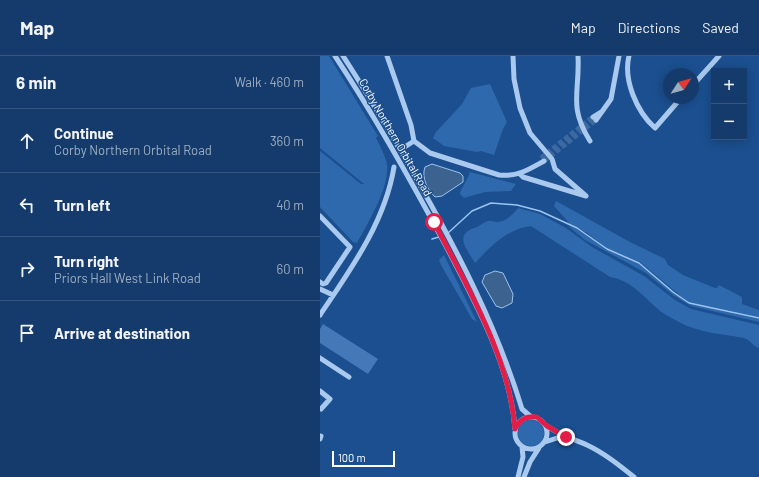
<!DOCTYPE html>
<html lang="en">
<head>
<meta charset="utf-8">
<style>
	:root { --surface:#143b6b; --page:#1d4271; --text:#f1f3f6; --muted:#9dadc1; --line:#33557e }
	body { margin:0; font-family:Barlow,sans-serif; background:var(--page); color:var(--text) }
	.controls { position:absolute; right:12px; top:12px; display:grid; overflow:hidden; border-radius:0px; box-shadow:0 2px 10px #0003 }
	.controls button { width:36px; height:36px; display:grid; place-items:center; padding:0; border:0; border-bottom:1px solid var(--line); background:var(--surface); color:var(--text); font:20px sans-serif }
	.compass { position:absolute; left:343px; top:12px; width:36px; height:36px; border-radius:50%; background:var(--surface); box-shadow:0 2px 10px #0003; rotate:54deg }
	.scale { position:absolute; left:12px; bottom:10px; width:63px; box-sizing:border-box; padding-left:4px; border:2px solid #fff; border-top:0; font-size:11px; line-height:14px; white-space:nowrap; color:#fff; -webkit-text-stroke:3px #1b4f8f; paint-order:stroke }
	.stop { position:absolute; width:12px; height:12px; margin:-9px; border:3px solid #e11d48; border-radius:50%; background:#fff }
	.stop.end { background:#e11d48; border-color:#fff; box-shadow:0 1px 4px #0008 }
	.list { margin:0; padding:0; list-style:none }
	h2 { display:flex; justify-content:space-between; align-items:center; height:52px; margin:0; padding:0 16px; font-size:17px }
	h2 small { font-size:13px; font-weight:400; color:var(--muted) }
	.list li { display:grid; grid-template-columns:26px 1fr auto; gap:12px; align-items:center; box-sizing:border-box; height:64px; padding:0 16px; border-top:1px solid var(--line) }
	.list b { display:block; font-size:15px; white-space:nowrap }
	.list p { margin:0; font-size:13px; white-space:nowrap; color:var(--muted) }
	.list em { font-size:13px; font-style:normal; color:var(--muted) }
	.icon { flex:none; width:22px; height:22px; fill:none; stroke:currentColor; stroke-width:2; stroke-linecap:round; stroke-linejoin:round }
	.map { position:relative; flex:none; width:439px; height:421px; overflow:hidden }
	header { display:flex; align-items:center; gap:24px; box-sizing:border-box; height:56px; padding:0 20px; background:var(--surface); border-bottom:1px solid var(--line) }
	header strong { font-size:19px }
	nav { display:flex; gap:22px; margin-inline-start:auto; font-size:14px }
	main { display:flex }
	aside { flex:1; background:var(--surface) }
	.map>svg:first-child { display:block }
	.green { fill:#2e69ad }
	.water { fill:#3c6290; stroke:#9cc4f0 }
	.lines { fill:none; stroke-linecap:round; stroke-linejoin:round }
	.stream { stroke:#9cc4f0; stroke-width:1.5 }
	.building { fill:#4478b7 }
	.minor-tunnel { stroke:#3d69a0; stroke-width:5; stroke-dasharray:5 2.5; stroke-linecap:butt }
	.minor { stroke:#a9c9ee; stroke-width:5 }
	.route { stroke:#e11d48; stroke-width:5 }
	.labels { text-anchor:middle; dominant-baseline:central; stroke-width:3; stroke-linejoin:round; paint-order:stroke }
	.street-label { font-size:11px; fill:#fff; stroke:#1b4f8f }
</style>
</head>
<body>
<header>
<strong>Map</strong>
<nav><a>Map</a><a>Directions</a><a>Saved</a></nav>
</header>
<main>
<aside>
<h2>6 min<small>Walk · 460 m</small></h2>
<ul class="list">
<li><svg class="icon" aria-label="ahead" viewBox="0 0 24 24"><path d="M12 20V5M6 11l6-6 6 6"/></svg><div><b>Continue</b><p>Corby Northern Orbital Road</p></div><em>360 m</em></li>
<li><svg class="icon" aria-label="left" viewBox="0 0 24 24"><path d="M17 20v-9H6M10 6l-5 5 5 5"/></svg><div><b>Turn left</b></div><em>40 m</em></li>
<li><svg class="icon" aria-label="right" viewBox="0 0 24 24"><path d="M7 20v-9h11M14 6l5 5-5 5"/></svg><div><b>Turn right</b><p>Priors Hall West Link Road</p></div><em>60 m</em></li>
<li><svg class="icon" aria-label="arrive" viewBox="0 0 24 24"><path d="M6 21V4h12l-3 4 3 4H6"/></svg><div><b>Arrive at destination</b></div></li>
</ul>
</aside>
<div class="map">
<svg width="439" height="421" viewBox="0 0 439 421">
	<rect width="100%" height="100%" fill="#1b4f8f"/>
	<path class="green" d="M0 0H9L58 80 56 82C60 90 65 99 67 108 70 131 48 167 37 187L33 186 0 151V95L36 124 41 128H44L0 92Z
		M170 28 187 66 183 73 174 99 161 95 157 96 124 90 113 82 116 76 142 48 151 32Z
		M150 116 196 128 191 135 165 136 144 142 140 138C140 133 148 124 150 116Z
		M236 145 310 186 345 203 348 209 363 219 395 232H397L399 229 422 241V248L439 254V262L387 252 369 247 320 206 287 193 267 177 250 168 234 150Z
		M198 152 220 158 246 172 272 191 324 220 355 244 371 253 439 269V292C432 290 431 284 424 282 402 278 379 277 359 266 353 263 346 259 340 255 325 242 311 224 290 221L211 170C187 173 171 190 155 207 146 192 133 178 157 171 161 169 164 166 168 165 172 164 174 166 178 166 187 165 193 158 198 152Z
		M248 170 257 173 288 194 316 205 369 248 439 263V266L371 250 353 239 326 217 265 184Z
		M124 199 157 266 152 263 121 209 119 204Z
		M198 377a13 13 0 1 1 26 0a13 13 0 1 1-26 0Z"/>
	<path class="water" d="M112 108 140 117 143 120V126L122 140 115 141C108 134 101 122 105 111Z
		M175 215 183 217 193 238 192 247 182 252 176 250 162 226 165 219Z"/>
	<g class="lines">
		<path class="stream" d="M128 177 152 155 171 147 197 149 220 155 257 172 287 193 319 207 353 236 369 247 439 262
			M112 183 119 181"/>
	</g>
	<path class="building" d="M3 268 58 303 48 318 0 287V273Z"/>
	<g class="lines">
		<path class="minor-tunnel" d="M221 102 273 61
			M224 105 276 64"/>
		<path class="minor" d="M15 0C56 62 92 126 127 192 156 248 190 308 195 373
			M23 0C49 40 73 81 96 122 138 196 177 271 202 353L210 360
			M67 0 91 69 94 85 110 97 179 119C197 121 208 114 224 105
			M193 0 194 23 200 52 210 77 232 103 235 113 266 140 203 121 200 118
			M258 0C260 37 248 50 270 85
			M309 0C303 24 317 56 335 72L361 42
			M373 29 399 0
			M273 61 281 56
			M276 64 291 43 299 0
			M80 94 94 85
			M0 160 30 191 6 227 3 228 0 226
			M0 233 13 239
			M0 259C31 213 65 166 74 111
			M0 302 29 321
			M0 335 10 343 1 353
			M195 377a16 16 0 1 1 32 0a16 16 0 1 1-32 0Z
			M227 370C240 379 253 383 267 389 284 397 299 409 314 421
			M0 383 1 380
			M225 386 237 382 245 381
			M198 421 203 401 202 391
			M204 421 210 406 219 392"/>
	</g>
	<g class="lines">
		<path class="route" d="M114 166C147 231 189 299 195 373 200 363 206 360 217 361L227 370 246 381"/>
	</g>
	<g class="labels">
		<g class="street-label">
			<text transform="translate(76 81) rotate(60)">Corby Northern Orbital Road</text>
		</g>
	</g>
</svg>
<div class="controls">
<button>+</button>
<button>−</button>
</div>
<svg class="compass" viewBox="-18 -18 36 36"><path d="M0-13l5 13h-10z" fill="#e53935"/><path d="M0 13l5-13h-10z" fill="#9dadc1"/></svg>
<div class="scale">100 m</div>
<div class="stop" style="left:114px;top:166px"></div>
<div class="stop end" style="left:246px;top:381px"></div>
</div>
</main>
</body>
</html>
